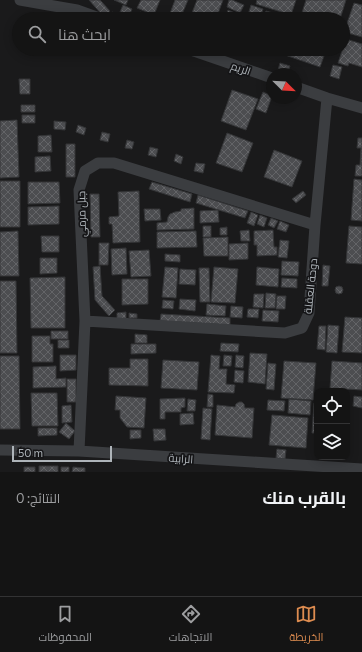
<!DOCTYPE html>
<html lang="ar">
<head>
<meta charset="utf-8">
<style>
	:root { --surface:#141414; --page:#212122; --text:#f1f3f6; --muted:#9d9ea0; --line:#333334; --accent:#dd8c50 }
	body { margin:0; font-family:Commissioner,Cairo,sans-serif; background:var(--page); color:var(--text); direction:rtl }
	.controls { position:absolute; right:12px; bottom:12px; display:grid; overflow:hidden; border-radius:8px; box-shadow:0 2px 10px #0003 }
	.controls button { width:36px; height:36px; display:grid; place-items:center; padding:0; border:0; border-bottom:1px solid var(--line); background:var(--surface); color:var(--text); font:20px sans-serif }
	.compass { position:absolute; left:266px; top:68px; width:36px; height:36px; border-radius:50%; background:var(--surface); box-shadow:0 2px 10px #0003; rotate:114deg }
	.scale { position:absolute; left:12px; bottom:10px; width:100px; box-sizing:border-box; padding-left:4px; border:2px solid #aeb4b9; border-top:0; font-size:11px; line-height:14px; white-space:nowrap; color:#aeb4b9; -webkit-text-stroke:3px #151517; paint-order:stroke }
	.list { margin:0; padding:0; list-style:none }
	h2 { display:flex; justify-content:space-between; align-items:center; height:52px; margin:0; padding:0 16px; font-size:17px }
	h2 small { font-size:13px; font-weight:400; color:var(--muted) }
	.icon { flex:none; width:22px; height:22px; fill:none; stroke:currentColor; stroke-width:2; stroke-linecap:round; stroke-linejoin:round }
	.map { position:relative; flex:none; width:362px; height:472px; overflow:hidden; direction:ltr }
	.search { position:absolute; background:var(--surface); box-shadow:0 2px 10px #0003; left:12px; right:12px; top:12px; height:44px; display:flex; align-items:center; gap:10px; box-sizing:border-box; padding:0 14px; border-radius:22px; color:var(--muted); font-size:15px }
	.sheet { height:124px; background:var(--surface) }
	nav { display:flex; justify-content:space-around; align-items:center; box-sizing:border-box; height:56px; border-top:1px solid var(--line); background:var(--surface); font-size:11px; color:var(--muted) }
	nav a { display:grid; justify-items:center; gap:2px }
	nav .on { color:var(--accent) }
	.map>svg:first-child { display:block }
	.building { fill:url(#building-cross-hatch); stroke:#343537 }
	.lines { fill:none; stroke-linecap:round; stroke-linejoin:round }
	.minor { stroke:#3b3d40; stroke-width:11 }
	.labels { text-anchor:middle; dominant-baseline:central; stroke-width:3.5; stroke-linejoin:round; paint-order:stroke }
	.street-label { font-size:11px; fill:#aeb4b9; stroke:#151517 }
</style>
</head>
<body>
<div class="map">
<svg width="362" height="472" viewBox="0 0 362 472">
	<defs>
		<pattern id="building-cross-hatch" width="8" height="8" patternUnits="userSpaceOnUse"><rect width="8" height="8" fill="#4c4d50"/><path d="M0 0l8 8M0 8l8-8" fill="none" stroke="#636467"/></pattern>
	</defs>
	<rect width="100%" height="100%" fill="#1a1a1b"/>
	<path class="building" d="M89 0H100L110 11 104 17Z
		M114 0H128L126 5Z
		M141 0H160L154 15 137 8Z
		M175 0H188L180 19H177L169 16Z
		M197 0H223L216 19H194L190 18Z
		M229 0H232L244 5 240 13 227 7Z
		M257 0H296L291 15 256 4Z
		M306 0H346L340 19H300Z
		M354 3 362 5V37L344 32Z
		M123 5 132 9 129 16 120 12Z
		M251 5 263 9 260 19 248 15Z
		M228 10 237 14 235 19H225Z
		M266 11 283 16 282 19H263Z
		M112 12 122 16 121 19 109 18Z
		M140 12 155 18 154 19H137Z
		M346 39 362 44V67L349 63 348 66 338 63Z
		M287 49H321L319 54 324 56 320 67 285 55Z
		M280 63 290 66 287 74 278 70Z
		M333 65 342 67 339 79 330 76Z
		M19 79H30V94H20Z
		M232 90 258 99 246 130 221 121Z
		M263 92 272 96 266 113 256 109Z
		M21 105H35V112H21Z
		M22 115H35V123H22Z
		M17 120 19 177 0 178V121Z
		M54 121 66 122 65 130 54 129Z
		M78 125 86 128 84 135 76 132Z
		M102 132 110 134 108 142 100 140Z
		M227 133 253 143 242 172 216 163Z
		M51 135 52 152H38V136Z
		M358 138H362V176H355L356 165H360L361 148H357Z
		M127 140 134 142 132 149 125 148Z
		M66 144H75V177H66Z
		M150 147 158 149 156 157 148 155Z
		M274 150 302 161 292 187 264 177Z
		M176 154 183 157 181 164 174 161Z
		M50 156 51 171 35 172V157Z
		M196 163 205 164 203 173 194 171Z
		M354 179 362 180V221L351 220Z
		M0 181H20V227H0Z
		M28 182H59L60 203 28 204Z
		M152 182 192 194 190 202 149 189Z
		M139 191 140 242 113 243 112 224H109V217L119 216 118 192Z
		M303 191 306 195 296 203 292 199Z
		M90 194H99L100 237H91Z
		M198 195 248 211 245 218 196 203Z
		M59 206V224L28 225V207Z
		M194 208V229L157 230V223L167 222 168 217 170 214 175 212 181 211V209Z
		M144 209H160L161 220 145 221Z
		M218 210 219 222 200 223V211Z
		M251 212 258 215 254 226 247 223Z
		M260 215 267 218 264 227 257 224Z
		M271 218 278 221 274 228 268 225Z
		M280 221 289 225 286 232 277 229Z
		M203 226H211V237H203Z
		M349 226 362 227V264L346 263Z
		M227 227V235H220V228Z
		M249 230 250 241H241L240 231Z
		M273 230 274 247H277V255L257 256V245H254V231Z
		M18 231 19 276H0V232Z
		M196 231 197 247 157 248V232Z
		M41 236H59V252H42Z
		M228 237V256H204L203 238Z
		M280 240 289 241 287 258 278 257Z
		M99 243H109L108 265H99Z
		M248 243V259L229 260V244Z
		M126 248 127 274 112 275 111 249Z
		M149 250 151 276 131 277 129 251Z
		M165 254 180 255V262L165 261Z
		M40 258H57V273L40 274Z
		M282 261 299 262 298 276 281 275Z
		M323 265 330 266 328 286H322Z
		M100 266 102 296 115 310 109 316 95 300 93 267Z
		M165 267 178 268 176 298 162 297Z
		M214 267 238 269 235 303 211 302Z
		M257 267 279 269 278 287 256 285Z
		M199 268H209L210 302H200Z
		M180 269 196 270 195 285 179 284Z
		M65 277V328H31L30 278Z
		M282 278 297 279V288L281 287Z
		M122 279H148V304L122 305Z
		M0 281H16L17 353H0Z
		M335 290a4 4 0 1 1 8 0a4 4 0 1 1-8 0Z
		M266 293 276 294 275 308H265Z
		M254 294H264L263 308 253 307Z
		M277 296H286L285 309H276Z
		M180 299 196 300 195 311 179 309Z
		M163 300 174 301 173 309 162 308Z
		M207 304 226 306 225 316 206 315Z
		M231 306 243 307 242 318 230 317Z
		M248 309H259L258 318 247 317Z
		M263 310 279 311 278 322 262 321Z
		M126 312V319H117V313Z
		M129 313 137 314V318H129Z
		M161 314 230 318V325L160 321Z
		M345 317 362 318V353L342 352Z
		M328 325 339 326 337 353 326 352Z
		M319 326H326L325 350 317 349Z
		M51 331H68V339H51Z
		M135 334 147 335V343H135Z
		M32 336H50V344H53V362H32Z
		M58 340H69V348H58Z
		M221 343 239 344 238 352 220 351Z
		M131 344H156V353L131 354Z
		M250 353 267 354 265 384 248 382Z
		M60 355H76V370L60 371Z
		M211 355 220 356 219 369H227L226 384 235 385 234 393 208 392Z
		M224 355 232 356 231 366H223Z
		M236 355 244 356 243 368 235 367Z
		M0 356H19L20 429H0Z
		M130 359H148V386L109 385V368H130Z
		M163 360 199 362 197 390 161 388Z
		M284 361 316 363 313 400 281 398Z
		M332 361 362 363V390L330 388Z
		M268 363 276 364 274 390 266 389Z
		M56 366V379L66 378V387L33 388V367Z
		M235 370 244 371 243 383 234 382Z
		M67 379H76V402H67Z
		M31 393H57L58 426H32Z
		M208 394 213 395V407H207Z
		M116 396 146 398 144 428 127 427 120 418V410H115Z
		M354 396 362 397V408L353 406Z
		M185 398V407L181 408V412H165V419H160V399Z
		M188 399 196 400 195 411H187Z
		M289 399 311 401 310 415 288 413Z
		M268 400 285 401 284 411 267 410Z
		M239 402H242L244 404 245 408H254L252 438 215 435 217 405 235 407 236 404Z
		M314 403H317V433H312Z
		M71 405 72 422 62 423V406Z
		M203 408 212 409 210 440 201 439Z
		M193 413 194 424 180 425V414Z
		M272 415 308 418 306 448 269 445Z
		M66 423 75 431 69 439 59 432Z
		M38 428H57V435L38 436Z
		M153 429H165L166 440 154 441Z
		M130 430H141V438L130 439Z
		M277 449 286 450 285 459 276 458Z
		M39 466H58V472H39Z
		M24 467H35V472H24Z
		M61 467H69V472H61Z
		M73 467 85 468V472H72Z"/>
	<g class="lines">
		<path class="minor" d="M20 0 77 10 102 19
			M188 49 272 78
			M296 87 327 98 362 108
			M85 321 285 333 302 328 309 313 315 225 327 98
			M0 450 79 451 362 469
			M79 451 85 321 79 190 85 171 98 163H114L315 225"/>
	</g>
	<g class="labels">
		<g class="street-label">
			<text transform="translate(241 68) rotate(19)">الريم</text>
			<text transform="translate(81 214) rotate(-91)">جبل مرمي</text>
			<text transform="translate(310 286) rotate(-84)">دوحة العقلة</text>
			<text transform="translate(181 458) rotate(4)">الرابية</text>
		</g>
	</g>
</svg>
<div class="controls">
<button><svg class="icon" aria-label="locate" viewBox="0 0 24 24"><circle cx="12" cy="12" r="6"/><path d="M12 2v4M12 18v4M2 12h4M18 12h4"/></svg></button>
<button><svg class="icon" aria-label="layers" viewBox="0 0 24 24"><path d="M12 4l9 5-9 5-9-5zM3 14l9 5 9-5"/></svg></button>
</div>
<svg class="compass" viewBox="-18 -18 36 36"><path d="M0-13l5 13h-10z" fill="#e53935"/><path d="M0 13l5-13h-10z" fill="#9d9ea0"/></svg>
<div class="scale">50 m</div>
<div class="search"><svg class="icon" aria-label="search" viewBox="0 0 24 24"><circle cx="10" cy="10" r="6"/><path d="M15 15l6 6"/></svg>ابحث هنا</div>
</div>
<section class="sheet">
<h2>بالقرب منك<small>النتائج: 0</small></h2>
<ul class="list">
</ul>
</section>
<nav>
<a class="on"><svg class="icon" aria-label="map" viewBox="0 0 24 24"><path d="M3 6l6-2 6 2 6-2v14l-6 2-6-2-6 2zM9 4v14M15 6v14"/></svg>الخريطة</a>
<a><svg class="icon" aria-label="directions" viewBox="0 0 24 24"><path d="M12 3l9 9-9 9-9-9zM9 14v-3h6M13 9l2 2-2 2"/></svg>الاتجاهات</a>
<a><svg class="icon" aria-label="saved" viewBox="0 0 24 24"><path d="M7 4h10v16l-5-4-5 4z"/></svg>المحفوظات</a>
</nav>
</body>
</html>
